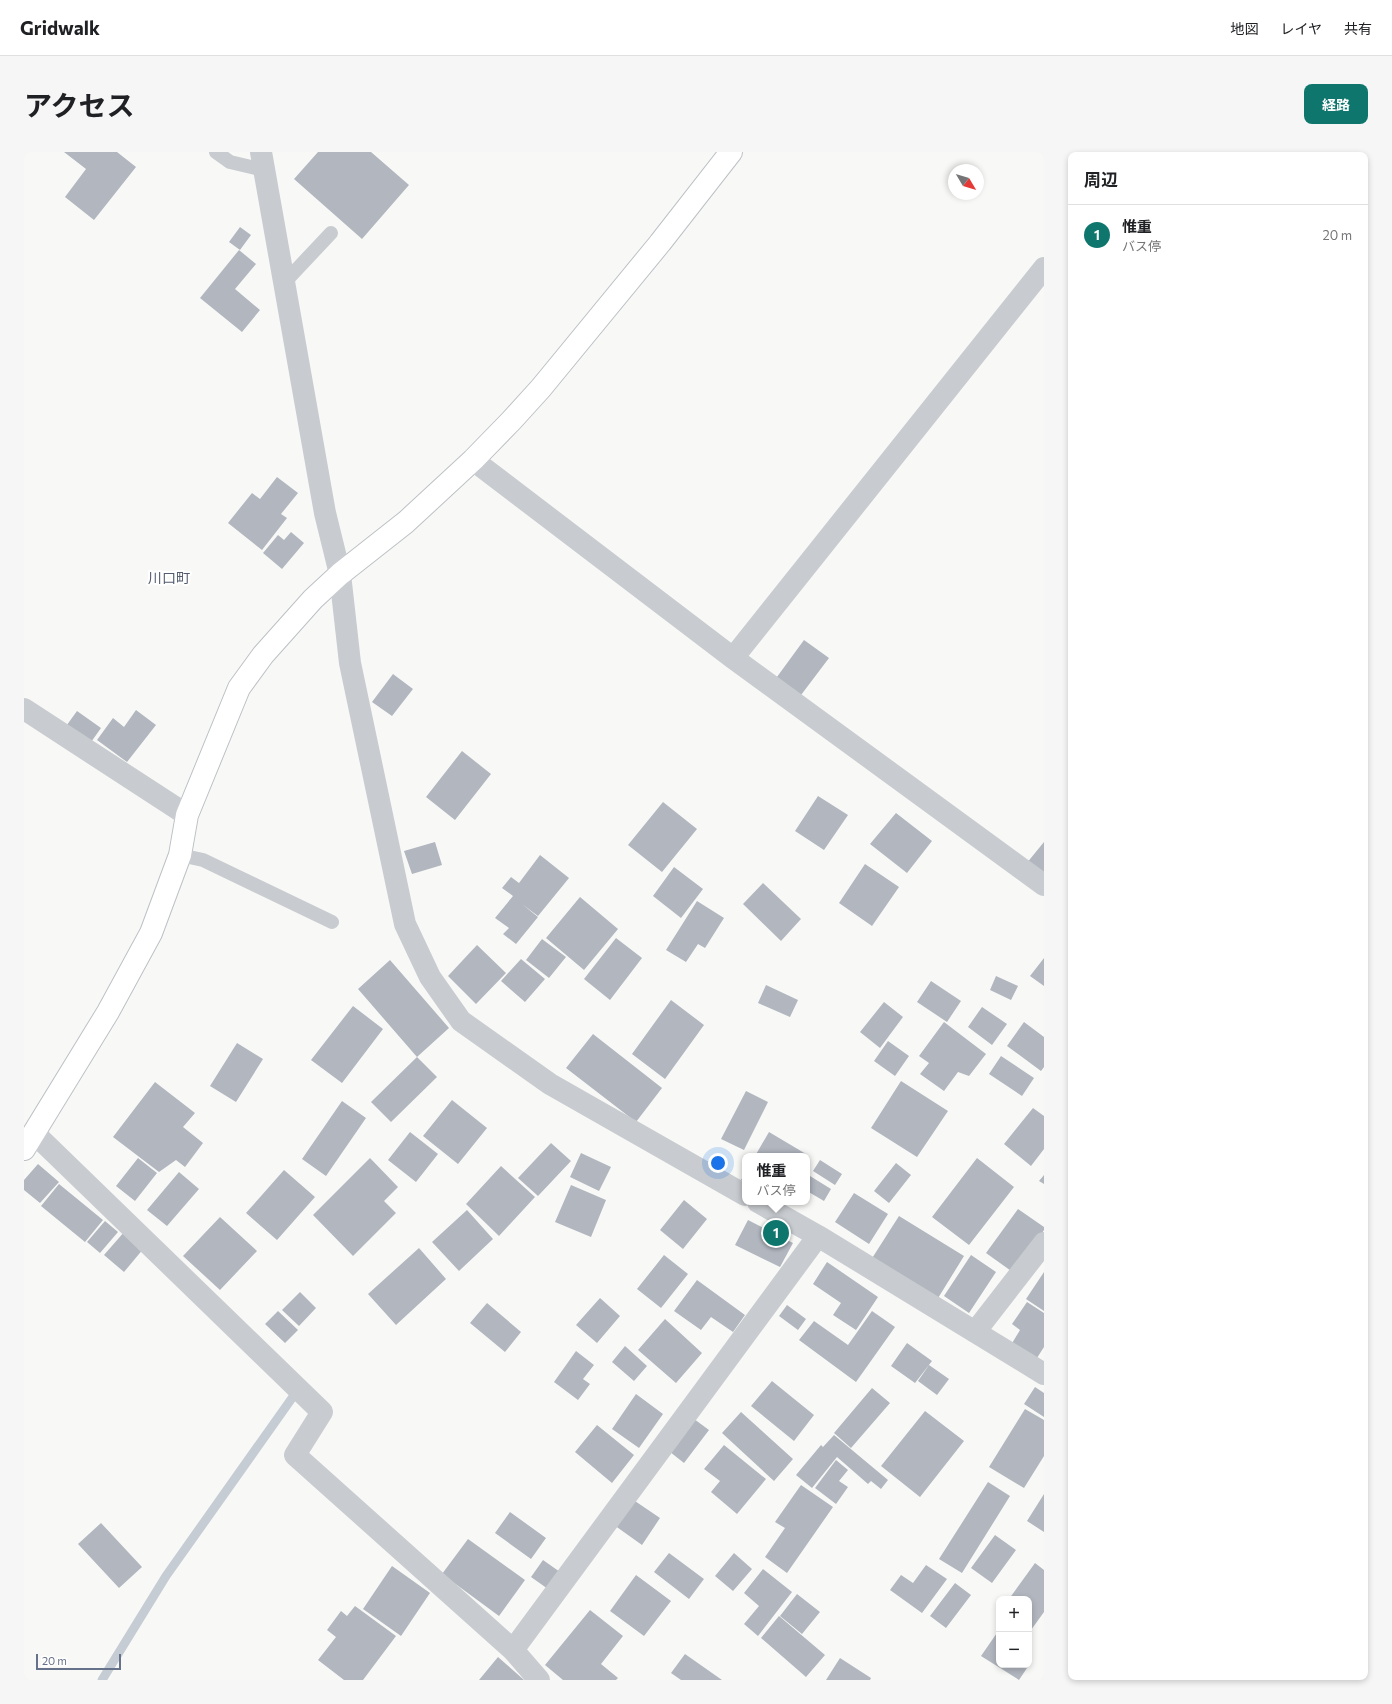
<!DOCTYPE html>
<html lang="ja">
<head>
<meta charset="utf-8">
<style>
	:root { --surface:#fff; --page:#f6f6f6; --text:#202124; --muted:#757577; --line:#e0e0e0; --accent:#0f766e }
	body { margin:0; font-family:Commissioner,"Noto Sans JP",sans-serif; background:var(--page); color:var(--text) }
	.controls { position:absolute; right:12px; bottom:12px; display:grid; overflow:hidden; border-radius:8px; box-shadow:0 2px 6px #0003 }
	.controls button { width:36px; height:36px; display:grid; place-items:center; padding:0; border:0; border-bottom:1px solid var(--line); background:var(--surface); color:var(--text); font:20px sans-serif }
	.compass { position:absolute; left:924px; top:12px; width:36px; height:36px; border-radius:50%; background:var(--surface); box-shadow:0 2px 6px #0003; rotate:128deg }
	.scale { position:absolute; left:12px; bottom:10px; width:85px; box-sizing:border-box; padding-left:4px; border:2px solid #667289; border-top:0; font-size:11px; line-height:14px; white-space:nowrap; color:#667289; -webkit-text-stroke:3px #fff; paint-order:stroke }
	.you { position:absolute; left:694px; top:1011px; width:14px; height:14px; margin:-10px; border:3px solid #fff; border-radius:50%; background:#1a73e8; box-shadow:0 0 0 6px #1a73e833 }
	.badge { display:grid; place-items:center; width:26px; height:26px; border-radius:50%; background:var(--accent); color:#fff; font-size:13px; font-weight:700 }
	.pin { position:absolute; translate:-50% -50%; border:2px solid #fff; box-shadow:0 1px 4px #0006 }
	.popup { position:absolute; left:718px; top:1001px; width:68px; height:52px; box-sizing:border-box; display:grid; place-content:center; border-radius:8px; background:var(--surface); filter:drop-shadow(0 1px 3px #0005); font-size:13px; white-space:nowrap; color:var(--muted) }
	.popup b { font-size:15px; color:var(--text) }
	.popup::after { content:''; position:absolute; left:50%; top:100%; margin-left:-8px; border:8px solid transparent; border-top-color:var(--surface) }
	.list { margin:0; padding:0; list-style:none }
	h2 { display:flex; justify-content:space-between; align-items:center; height:52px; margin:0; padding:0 16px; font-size:17px }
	h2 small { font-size:13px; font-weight:400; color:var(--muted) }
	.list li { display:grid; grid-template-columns:26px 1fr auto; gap:12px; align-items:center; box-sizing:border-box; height:60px; padding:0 16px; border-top:1px solid var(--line) }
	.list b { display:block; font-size:15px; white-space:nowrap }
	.list p { margin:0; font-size:13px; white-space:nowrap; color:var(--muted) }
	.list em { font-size:13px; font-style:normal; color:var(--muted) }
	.map { position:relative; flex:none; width:1020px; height:1528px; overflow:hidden; border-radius:8px }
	header { display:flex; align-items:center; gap:24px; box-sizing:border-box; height:56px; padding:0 20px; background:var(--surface); border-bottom:1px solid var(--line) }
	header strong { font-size:19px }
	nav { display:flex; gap:22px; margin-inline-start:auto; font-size:14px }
	.intro { display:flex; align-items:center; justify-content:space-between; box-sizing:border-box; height:96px; padding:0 24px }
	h1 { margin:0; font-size:28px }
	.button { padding:10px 18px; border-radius:8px; background:var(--accent); color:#fff; font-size:14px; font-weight:700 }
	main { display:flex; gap:24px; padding:0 24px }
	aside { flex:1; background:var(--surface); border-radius:8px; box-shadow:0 2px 6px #0003 }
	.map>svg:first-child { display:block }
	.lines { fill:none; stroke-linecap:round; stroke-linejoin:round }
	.stream { stroke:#c5ccd4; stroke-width:9 }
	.building { fill:#b1b6bf }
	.secondary-casing { stroke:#bdc0c6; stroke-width:24 }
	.lane { stroke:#c8cbcf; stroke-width:14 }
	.street { stroke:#c8cbcf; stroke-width:22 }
	.secondary { stroke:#fff; stroke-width:22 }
	.labels { text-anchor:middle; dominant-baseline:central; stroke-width:4; stroke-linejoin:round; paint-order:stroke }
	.quarter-label { font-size:14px; fill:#545d6e; stroke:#fff }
</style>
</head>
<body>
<header>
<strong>Gridwalk</strong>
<nav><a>地図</a><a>レイヤ</a><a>共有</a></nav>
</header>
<div class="intro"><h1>アクセス</h1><a class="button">経路</a></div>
<main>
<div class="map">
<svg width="1020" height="1528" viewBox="0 0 1020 1528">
	<rect width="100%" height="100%" fill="#f8f9f6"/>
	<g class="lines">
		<path class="stream" d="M78 1528 142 1424 273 1239"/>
	</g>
	<path class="building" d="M40 0H93L112 15 70 68 41 45 62 17Z
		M294 0H347L385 33 338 87 270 27Z
		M216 75 227 83 216 98 205 90Z
		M215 98 232 112 211 137 236 158 218 180 176 146Z
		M253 325 274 341 257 362 263 366 238 398 204 371 228 341 236 347Z
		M267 380 280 391 258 417 239 401 254 383 260 388Z
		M780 488 805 506 774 547 750 529Z
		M369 522 389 537 368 564 348 550Z
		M112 558 132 573 103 610 73 588 89 566 100 575Z
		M53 559 77 576 65 593 40 577Z
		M438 599 467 622 431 668 402 645Z
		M794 644 824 663 800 698 771 679Z
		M639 650 673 677 638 720 604 693Z
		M872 661 908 689 883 721 846 692Z
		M411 690 418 713 388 722 380 699Z
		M1020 690V724L1002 712Z
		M516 703 545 726 514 764 498 752 514 765 492 792 479 782 485 776 471 766 489 744 478 736 487 725 495 731Z
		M841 712 875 735 848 774 815 751Z
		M650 715 679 737 657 766 629 744Z
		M739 731 777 767 757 789 719 752Z
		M556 745 594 777 560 818 522 786Z
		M673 749 700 766 681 796 674 792 662 810 642 798Z
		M592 786 618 806 586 848 560 827Z
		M518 787 542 805 525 826 502 808Z
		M453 793 482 821 452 852 424 824Z
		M1020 806V834L1006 824Z
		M497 807 521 827 501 850 477 829Z
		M366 808 425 876 393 905 413 925 367 970 347 950 393 905 334 837Z
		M972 824 994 834 987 848 966 838Z
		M907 829 937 849 923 870 893 850Z
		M742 833 774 848 766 865 734 851Z
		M647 848 680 873 641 927 608 902Z
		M860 850 879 865 856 896 836 880Z
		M329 854 359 877 318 931 287 908Z
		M958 855 983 872 968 893 944 875Z
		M920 870 962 902 945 924 934 920 920 939 896 922 905 911 895 904Z
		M1000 870 1020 885V915L1017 919 983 894Z
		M569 882 638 936 612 970 542 916Z
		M864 889 885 904 871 924 850 909Z
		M213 891 239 907 212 950 186 934Z
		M977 904 1010 926 998 944 965 922Z
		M877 929 924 959 893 1005 847 976Z
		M131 930 171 961 159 975 179 991 161 1015 152 1008 135 1020 89 985Z
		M722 939 744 950 720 998 697 987Z
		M428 948 463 976 434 1012 399 984Z
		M318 949 342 966 302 1024 278 1007Z
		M1009 956 1020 964V997L1007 1014 980 992Z
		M386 980 414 1002 392 1030 364 1008Z
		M745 980 782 1002 781 1004H731Z
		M527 991 547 1009 514 1044 494 1026Z
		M557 1001 587 1015 575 1039 546 1025Z
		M114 1006 133 1021 111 1049 92 1034Z
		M346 1006 374 1035 360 1049 372 1061 329 1104 289 1063Z
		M953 1006 990 1035 945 1093 908 1065Z
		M796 1008 818 1022 811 1033 789 1019Z
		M872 1011 887 1023 865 1051 850 1039Z
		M14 1012 35 1030 16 1051 0 1038V1028Z
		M477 1014 511 1045 475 1084 442 1052Z
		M260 1018 291 1045 253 1088 222 1061Z
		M155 1020 175 1037 143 1074 123 1058Z
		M721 1021V1030L717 1028Z
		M1020 1023V1032L1015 1029Z
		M786 1024 807 1037 800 1049 783 1039V1029Z
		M35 1032 79 1068 61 1090 17 1054Z
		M547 1033 582 1048 567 1085 531 1070Z
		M830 1041 864 1062 845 1092 811 1070Z
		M660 1048 683 1067 659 1097 636 1078Z
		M994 1057 1020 1075V1078L990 1121 962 1101Z
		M443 1058 469 1087 435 1119 408 1090Z
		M875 1064 940 1104 911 1151 845 1111Z
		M196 1065 233 1099 196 1138 159 1104Z
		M724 1068 769 1091 756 1115 711 1093Z
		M81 1069 94 1080 76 1101 63 1090Z
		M101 1079 120 1096 100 1120 80 1103Z
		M395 1096 422 1127 372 1173 344 1142Z
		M640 1103 664 1122 637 1156 613 1137Z
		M947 1103 972 1120 945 1161 920 1144Z
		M803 1110 854 1145 832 1178 809 1163 817 1151 789 1132Z
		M1020 1120V1159L1002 1147Z
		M673 1128 721 1163 709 1180 687 1165 677 1178 650 1159Z
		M276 1140 292 1156 275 1174 258 1158Z
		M576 1146 596 1164 573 1191 552 1173Z
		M1003 1150 1020 1161V1195L1011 1209 987 1193 996 1178 988 1172Z
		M463 1151 497 1180 481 1200 446 1171Z
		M763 1153 782 1167 774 1178 755 1164Z
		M254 1159 274 1178 261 1191 241 1172Z
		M848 1159 871 1175 832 1230 775 1188 790 1169 824 1193Z
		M641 1167 678 1201 652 1231 614 1198Z
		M883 1191 908 1209 891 1231 867 1214Z
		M601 1194 623 1214 610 1229 588 1210Z
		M552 1199 570 1213 559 1227 566 1232 554 1248 530 1230Z
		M905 1213 925 1227 913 1243 894 1229Z
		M748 1229 790 1263 770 1289 727 1254Z
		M1011 1235 1020 1241V1265L1000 1252Z
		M848 1236 866 1251 827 1296 810 1281Z
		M612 1242 639 1262 615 1296 588 1277Z
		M1001 1257 1020 1268V1304L1000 1336 965 1315Z
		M901 1259 940 1289 896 1345 857 1314Z
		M717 1260 769 1307 750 1329 698 1281Z
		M666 1264 685 1278 660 1311 641 1296Z
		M573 1273 610 1303 588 1331 551 1300Z
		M810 1283 864 1328 857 1337 847 1329 844 1332 813 1305 788 1336 772 1323 797 1293 799 1295Z
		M700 1293 742 1327 713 1362 687 1340 696 1329 680 1317Z
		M812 1308 824 1318 815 1329 824 1335 812 1352 791 1336Z
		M964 1330 986 1344 938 1421 915 1407Z
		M777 1333 809 1355 763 1421 741 1405 761 1376 751 1370Z
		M1020 1342V1380L1003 1369Z
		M608 1347 636 1366 618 1393 590 1373Z
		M486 1360 522 1386 507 1407 471 1381Z
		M77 1371 118 1415 95 1436 54 1392Z
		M971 1383 992 1398 968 1431 947 1416Z
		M444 1387 501 1428 475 1464 418 1422Z
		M645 1401 680 1427 665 1447 630 1420Z
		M710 1401 728 1417 709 1439 691 1424Z
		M519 1408 536 1420 524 1437 507 1425Z
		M1011 1411 1020 1418V1460L1007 1478 1005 1477V1447H985Z
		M902 1413 923 1427 898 1461 866 1438 877 1423 889 1431Z
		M368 1414 406 1441 377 1484 339 1457Z
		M739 1417 768 1440 734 1484 720 1472 735 1454 720 1441Z
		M612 1423 647 1449 620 1484 586 1459Z
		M931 1431 947 1443 922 1476 906 1464Z
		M773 1442 796 1460 778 1482 756 1464Z
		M331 1454 372 1484 339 1528H320L294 1508 312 1485 303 1478 317 1459 323 1464Z
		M566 1458 599 1484 577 1512 594 1526 592 1528H539L521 1513Z
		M755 1464 801 1503 782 1525 737 1486Z
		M975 1478V1513H1005L995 1528 957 1504Z
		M661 1502 698 1528H657L647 1521Z
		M474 1505 500 1528H455Z
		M816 1506 847 1526 846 1528H802Z"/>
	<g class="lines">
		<defs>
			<path id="secondary" d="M0 997 84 860 127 781 156 703 163 663 215 536 239 503 289 447 316 422 382 370 449 308 487 269 517 236 636 91 707 0"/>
		</defs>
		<use href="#secondary" class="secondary-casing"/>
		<path class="lane" d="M192 0 206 10 240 18
			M260 131 307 81
			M156 703 179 708 308 770"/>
		<path class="street" d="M237 0 301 361 316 422 326 511 381 772 406 825 437 869 526 932 721 1043
			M449 308 709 506 1020 733
			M709 506 1020 116
			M0 557 163 663
			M10 981 298 1260 271 1303 489 1498 515 1528
			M734 1050 794 1084 1020 1222
			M951 1180 1020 1091
			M489 1498 794 1084"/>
		<use href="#secondary" class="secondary"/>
	</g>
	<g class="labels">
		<g class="quarter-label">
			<text x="145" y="425">川口町</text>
		</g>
	</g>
</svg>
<div class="controls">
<button>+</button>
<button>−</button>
</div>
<svg class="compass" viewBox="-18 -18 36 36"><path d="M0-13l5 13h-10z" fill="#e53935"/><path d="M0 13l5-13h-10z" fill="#757577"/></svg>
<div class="scale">20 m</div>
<div class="you"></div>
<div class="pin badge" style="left:752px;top:1081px">1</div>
<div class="popup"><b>惟重</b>バス停</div>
</div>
<aside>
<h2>周辺<small></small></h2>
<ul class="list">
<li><span class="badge">1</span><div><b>惟重</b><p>バス停</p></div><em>20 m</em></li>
</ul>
</aside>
</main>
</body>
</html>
